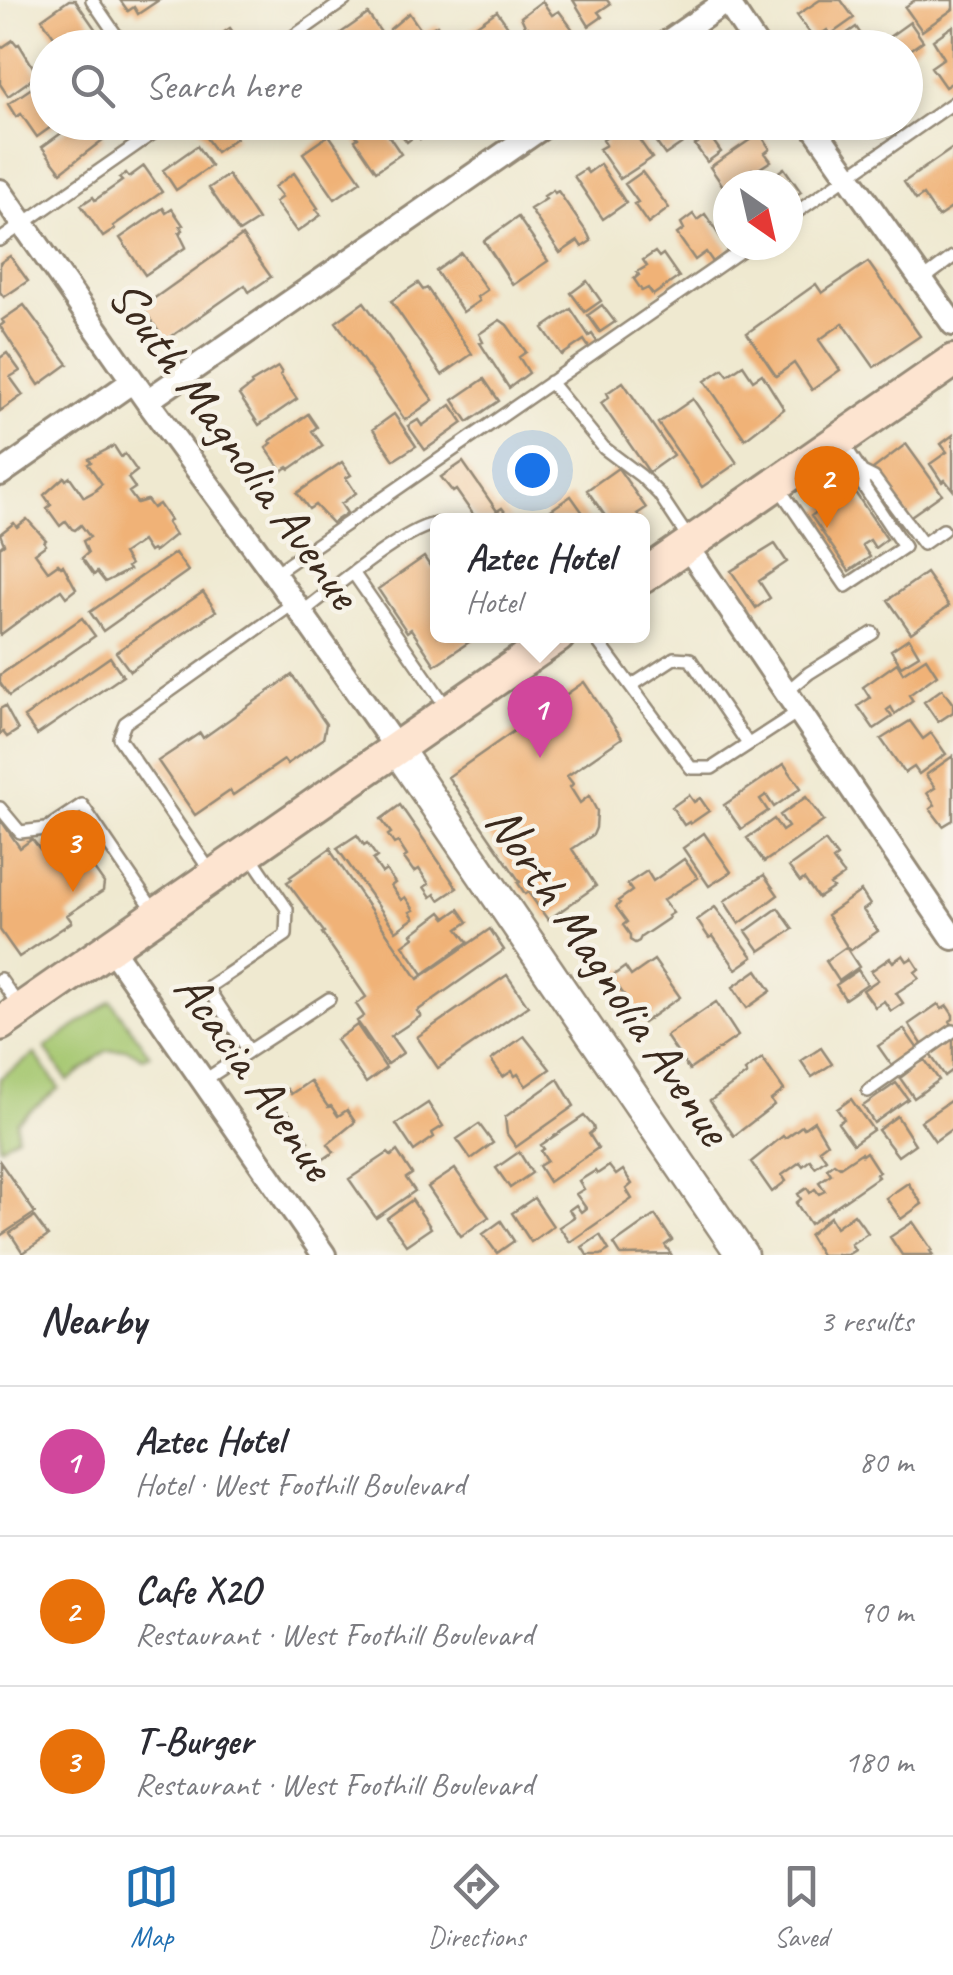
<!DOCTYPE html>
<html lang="en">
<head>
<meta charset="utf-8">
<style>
	:root { --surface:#fff; --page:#f2f2f3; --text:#2b2b33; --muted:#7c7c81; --line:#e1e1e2; --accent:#1f6fb2 }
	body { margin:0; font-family:Caveat,sans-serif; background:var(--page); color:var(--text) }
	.compass { position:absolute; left:713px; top:170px; width:90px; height:90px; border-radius:50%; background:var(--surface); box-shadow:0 5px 15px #0003; rotate:146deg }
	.you { position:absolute; left:532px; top:470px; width:35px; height:35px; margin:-25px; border:8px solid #fff; border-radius:50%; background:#1a73e8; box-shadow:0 0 0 15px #1a73e833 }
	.badge { display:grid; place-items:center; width:65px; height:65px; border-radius:50%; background:var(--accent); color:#fff; font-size:32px; font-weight:700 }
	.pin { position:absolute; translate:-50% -82px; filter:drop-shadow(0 2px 5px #0008) }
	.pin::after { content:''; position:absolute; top:52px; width:35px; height:30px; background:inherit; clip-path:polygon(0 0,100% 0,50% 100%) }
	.popup { position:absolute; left:430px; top:513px; width:220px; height:130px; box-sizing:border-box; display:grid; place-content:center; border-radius:15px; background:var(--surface); filter:drop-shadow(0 2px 8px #0005); font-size:32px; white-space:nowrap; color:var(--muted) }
	.popup b { font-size:38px; color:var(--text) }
	.popup::after { content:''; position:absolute; left:50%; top:100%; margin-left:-20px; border:20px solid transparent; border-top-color:var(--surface) }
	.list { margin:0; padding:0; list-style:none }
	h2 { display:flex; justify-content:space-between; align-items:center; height:130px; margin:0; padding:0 40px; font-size:42px }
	h2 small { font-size:32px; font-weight:400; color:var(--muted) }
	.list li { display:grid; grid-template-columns:65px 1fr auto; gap:30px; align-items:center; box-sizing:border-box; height:150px; padding:0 40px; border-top:2px solid var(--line) }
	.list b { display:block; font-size:38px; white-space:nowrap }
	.list p { margin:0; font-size:32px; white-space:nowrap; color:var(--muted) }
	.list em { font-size:32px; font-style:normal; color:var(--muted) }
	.icon { flex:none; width:55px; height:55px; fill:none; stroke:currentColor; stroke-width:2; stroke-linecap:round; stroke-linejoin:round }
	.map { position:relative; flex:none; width:953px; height:1255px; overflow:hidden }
	.search { position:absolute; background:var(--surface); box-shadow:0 5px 15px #0003; left:30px; right:30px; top:30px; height:110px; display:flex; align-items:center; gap:25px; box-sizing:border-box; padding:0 35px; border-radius:55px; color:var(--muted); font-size:38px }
	.sheet { height:580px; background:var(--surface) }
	nav { display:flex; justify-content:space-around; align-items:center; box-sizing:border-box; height:140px; border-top:2px solid var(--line); background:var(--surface); font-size:28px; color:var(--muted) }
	nav a { display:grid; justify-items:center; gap:5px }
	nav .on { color:var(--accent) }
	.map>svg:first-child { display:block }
	.green { fill:#a5c770; stroke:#707847; stroke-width:2.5 }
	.building { fill:#f0b277 }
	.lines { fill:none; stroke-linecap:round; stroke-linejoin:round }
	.service-casing { stroke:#958a77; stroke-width:16 }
	.minor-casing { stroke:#958a77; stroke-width:28 }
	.tertiary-casing { stroke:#958a77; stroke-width:35 }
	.secondary-casing { stroke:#958a77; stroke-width:38 }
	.service { stroke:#fff; stroke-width:11 }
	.minor { stroke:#fff; stroke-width:22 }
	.tertiary { stroke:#fff; stroke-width:30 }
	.secondary { stroke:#fde4d0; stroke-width:32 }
	.labels { text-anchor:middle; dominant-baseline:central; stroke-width:9; stroke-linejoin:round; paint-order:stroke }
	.street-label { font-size:50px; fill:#3b2a1e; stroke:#f7f3e8 }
</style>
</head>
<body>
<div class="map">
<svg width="953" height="1255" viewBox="0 0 953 1255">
	<rect width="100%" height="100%" fill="#f7f3e8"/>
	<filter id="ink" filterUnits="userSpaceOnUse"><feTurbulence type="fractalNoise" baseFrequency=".01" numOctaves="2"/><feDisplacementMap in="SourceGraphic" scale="20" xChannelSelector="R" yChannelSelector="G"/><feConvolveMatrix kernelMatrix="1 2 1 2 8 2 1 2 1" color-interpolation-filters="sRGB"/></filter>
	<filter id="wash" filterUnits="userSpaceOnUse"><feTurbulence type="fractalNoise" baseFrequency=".0048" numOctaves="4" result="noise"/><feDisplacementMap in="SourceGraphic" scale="40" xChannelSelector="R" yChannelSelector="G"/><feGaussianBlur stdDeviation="2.25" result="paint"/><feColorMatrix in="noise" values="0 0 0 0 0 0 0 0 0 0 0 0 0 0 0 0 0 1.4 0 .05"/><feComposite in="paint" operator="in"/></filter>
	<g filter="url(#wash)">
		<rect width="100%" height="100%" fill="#efe9d0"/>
		<path class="green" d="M111 1001 150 1055 143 1058 127 1049 106 1051 68 1081 45 1048Z
			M35 1054 59 1088 17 1121V1136L0 1147V1078Z"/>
		<g id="blocks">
			<path class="building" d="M69 0H75L98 33 77 48H62L42 19Z
				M120 0H159L138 14 134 7 128 11Z
				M573 0H607L610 4 598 12 602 17 589 26Z
				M820 0H841L854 18 830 35 827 30 814 39 797 15Z
				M915 0H953V9L922 31 905 7Z
				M542 1 552 15 559 11 579 38 565 48H548L535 30 532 32 528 27 526 28 521 17Z
				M497 11 523 48H464L458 38Z
				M409 13 423 33 437 25 453 48H403L390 33V29Z
				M368 14 392 48H342L335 37Z
				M910 22 923 41 906 53V48H896L889 37Z
				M953 26V82L945 87 931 67 944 58 933 40Z
				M856 27 862 36 864 35 870 48H826Z
				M230 28 244 48H208L206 45Z
				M13 40 17 45 19 44 38 75 8 96 0 84V49Z
				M42 81 48 86V122H58L37 137 21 114 16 117 8 104Z
				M77 122 79 125 93 122 104 139 61 172 42 147Z
				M201 122H224L236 138 216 152 197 125Z
				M362 122H374L376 126 380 123 401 154 376 171 355 140 358 138 352 130Z
				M392 122H428L433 129 420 139 417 134 407 142Z
				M642 122H685L694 135 665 155Z
				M621 127 625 133 631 128 652 158 620 179 599 149 606 145 603 140Z
				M760 133 770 149 765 153 771 161 754 172 752 169 725 189 710 167Z
				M329 135 361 181 335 199 303 153Z
				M709 135 721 152 707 162 695 145Z
				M197 146 211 166 176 190 163 170Z
				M953 148V207L938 217 923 195 916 200 904 182Z
				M600 164 626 203 603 219 574 176 585 169 588 173Z
				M144 166 162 192 113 226 115 229 103 237 81 205 93 197 95 200 122 181 119 178 126 173 129 177Z
				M784 168 801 192 788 201V185H761Z
				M642 172 669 208 648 224 634 204 638 202 625 184Z
				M294 173 318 208 316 209 321 215 297 232 275 202 282 197 274 187Z
				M228 175 258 220 239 232 209 188Z
				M553 190 555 193 558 191 588 234 591 241 582 247 578 241 560 253 530 209 546 199 544 196Z
				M163 208 166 213 172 209 183 225 180 226 183 230 179 233 186 247 145 275 120 238Z
				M693 214 697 220 705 214 729 250 713 262 706 252 695 260 677 234 684 229 681 223Z
				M518 217 548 261 513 285 484 241Z
				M242 236 271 277 249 292 245 285 165 341 142 307Z
				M655 252 659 257 663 254 679 277 653 295 648 288 642 291 634 279 639 275 637 272 647 266 643 260Z
				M461 253 487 290 477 297 479 301 463 312 436 271Z
				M10 256 28 281 4 297 0 292V263Z
				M868 262 920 336 874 367 843 323 819 340 840 370 812 390 794 363 776 376 747 333 816 284 822 293Z
				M587 281 601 301 585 312 571 293Z
				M418 283 423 290 427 288 472 354 442 375 391 301Z
				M364 302 433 400 405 420 336 322Z
				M24 305 68 364 39 385 0 326 4 323 2 320Z
				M602 305 615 322 600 332 588 315Z
				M571 309 589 336 592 334 598 343 590 349 584 340 562 355 543 328Z
				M500 320 507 325 526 352 519 357 529 373 509 388 480 343 483 342 479 334Z
				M7 353 20 371 10 377 23 395 0 411V358Z
				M743 365 753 380 762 374 784 409 745 439 705 381 723 369 728 375Z
				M278 367 282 373 280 375 297 399 259 425 239 395 252 385 251 383Z
				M484 379 499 401 468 422 453 400Z
				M623 382 673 455 649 472 601 403 609 397 607 393Z
				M693 399 737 463 702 487 658 423Z
				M451 405 463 423 425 450 408 426 418 420 422 426Z
				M308 414 317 427 312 431 323 446 290 469 288 467 282 471 266 448 272 443 270 441Z
				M394 414 416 446 394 460 373 429Z
				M953 435V490L945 480 942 482 930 464 947 452 941 444Z
				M906 444 942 494 908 518 873 469Z
				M114 446 121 457 125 454 137 471 128 478 135 488 129 492 137 503 147 500 153 508 159 504 170 520 167 523 175 535 154 552 152 550 149 552 142 541 123 554 130 565 127 567 129 570 105 582 97 572 94 575 82 558 88 553 83 541 90 537 81 525 75 530 72 529 66 521 60 526 47 508 51 505 44 495 64 477 66 480 70 477 84 497 97 490 96 489 102 484 88 464 91 462 89 459Z
				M342 462 351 475 346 478 356 493 341 504 347 513 332 523 315 505 309 509 297 493Z
				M463 462 497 511 502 508 511 520H477L456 490 453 492 441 477Z
				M618 468 646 508 637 514 642 520H608L587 490Z
				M852 488 887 539 875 548 870 540 862 545 870 557 849 571 811 516Z
				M571 496 588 520H549L545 514Z
				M27 519 46 540 44 542 46 545 35 553 48 571 58 564 61 567 63 565 76 589 66 597 61 590 0 635V547L4 544 0 534 14 523 17 527Z
				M775 544 787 562 759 581 770 598 756 608 731 571Z
				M175 553 188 571 103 631 90 612Z
				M424 557 432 569 435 566 438 569V636H478L435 665 411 629 407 632 378 589Z
				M926 573 949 606 911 633 888 600Z
				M203 592 216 611 130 671 116 652Z
				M82 618 95 636 9 696 0 683V675Z
				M909 638 919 655 901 666 891 650Z
				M110 657 123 676 37 735 24 717Z
				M926 658 937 675 909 695 913 701 895 714 891 707 887 710 892 717 874 729 858 706 870 698 863 687 897 663 903 673Z
				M292 675 326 724 323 739 287 764 284 760 233 795 230 791 195 815 158 761 200 733 203 738Z
				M584 682 622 738 567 776 573 784 570 787 580 803 589 796 597 811 596 828 593 835 572 849 596 886 548 920 528 892 525 894 518 883 520 882 448 777Z
				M942 689 953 704V712L938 722 924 702Z
				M5 706 18 730 7 737 3 732 0 734V709Z
				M910 721 923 739 931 733 946 754 919 774 914 767 905 773 881 739Z
				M953 756V820L943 826 930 809 935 805 927 793 935 788 926 775Z
				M784 764 801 788 774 807 766 795 760 799 768 811 741 829 724 805Z
				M689 795 694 802 700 798 709 811 690 824 689 822 684 825 672 807Z
				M806 797 824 821 764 862 747 838 774 819 782 831 788 827 780 815Z
				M400 805 457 888 439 900 435 894 431 897 424 887 429 884 419 869 414 872 404 858 407 856 398 842 394 844 388 835 391 833 381 819Z
				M0 819 20 848 32 839 40 849 67 831 76 832 79 836 77 845 104 883 103 891 67 915 72 922 19 957 0 930Z
				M704 833 731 872 709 886 683 848Z
				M357 835 364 845 367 843 377 857 373 860 382 873 386 870 395 883 391 886 401 900 405 897 414 910 410 912 414 918 396 931 337 848Z
				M825 841 837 857 833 860 844 875 830 885 833 888 818 898 804 879 800 882 789 867Z
				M331 848 332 853 418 979 490 929 504 950 417 1011 421 1016 391 1036 403 1053 387 1064 357 1021 364 1016 356 1004 366 997 322 933 324 932 287 882 292 879 290 877Z
				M684 859 698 878 663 900 673 913 668 916 669 918 641 937 639 941 635 943 630 940V935L623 925 627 922 616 907 620 903 618 901 632 891 627 884 647 871 653 881Z
				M764 875 778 895 739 924 724 901Z
				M861 891 870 905 863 910 878 931 851 950 848 948 827 915Z
				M715 907 753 957 736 969 713 936 709 938 697 920Z
				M778 908 793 929 760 951 746 931Z
				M459 909 468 922 458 929 468 942 423 974 403 945 414 937 412 934 441 912 446 918Z
				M846 947 859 967 839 981 826 961Z
				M903 955 907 961 912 958 919 969 915 972 919 978 896 993 903 1003 891 1011 884 1001 875 1007 863 990 878 980 871 971 890 958 893 962Z
				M654 960 680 997 643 1023 636 1014 632 1017 619 998 624 995 611 977 625 967 631 976Z
				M757 970 771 991 747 1008 733 987Z
				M858 970 867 984 845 999 836 985Z
				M507 975 528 1006 438 1068 417 1037Z
				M716 1002 738 1036 689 1070 666 1036Z
				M938 1004 942 1009 947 1006 953 1015V1019L950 1021 953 1026 924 1047 909 1024Z
				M357 1025 386 1068 366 1083 336 1040Z
				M904 1029 918 1049 908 1055 909 1057 892 1066 878 1046Z
				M524 1036 550 1069 526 1086 518 1074 515 1076 512 1071 503 1077 491 1060Z
				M953 1037V1070L945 1076 929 1053Z
				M821 1048 832 1064 812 1077 801 1061Z
				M762 1058 784 1090 771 1100 774 1105 734 1136 710 1101 747 1074 745 1071Z
				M925 1060 939 1080 914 1098 900 1078 912 1069 910 1068Z
				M558 1079 574 1106 516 1147 507 1134 505 1117Z
				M310 1081 328 1107 331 1106 338 1116 347 1110 355 1122 328 1144 334 1152 318 1163 305 1144 308 1141 288 1112 285 1115 273 1099 287 1089 291 1094Z
				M896 1083 908 1099 874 1123 863 1106Z
				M851 1099 873 1130 853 1144 838 1123 844 1119 837 1109Z
				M953 1099V1128L935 1141 921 1121Z
				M428 1103 443 1126 432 1133 434 1137 414 1151 396 1124Z
				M584 1116 593 1126 594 1130 589 1134 598 1148 549 1182 539 1166 547 1161 541 1151 544 1149 541 1145Z
				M897 1116 915 1144 898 1156 878 1130Z
				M814 1121 827 1143 819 1149 826 1159 815 1167 810 1160 803 1166 800 1162 782 1175 786 1181 772 1192 751 1162 783 1136 785 1138 802 1126 804 1128Z
				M479 1124 493 1143 471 1159 457 1139Z
				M397 1151 412 1174 406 1178 415 1191 376 1218 349 1179 388 1153 391 1156Z
				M519 1152 532 1173 510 1188 496 1168Z
				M866 1152 879 1172 876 1174 878 1177 810 1224 796 1203 801 1199 798 1194 807 1188 810 1193 815 1189 819 1194 825 1191 819 1182 831 1174 827 1168 834 1163 840 1167 861 1153 862 1155Z
				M0 1162 35 1213 0 1236Z
				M609 1166 616 1175 623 1170 632 1184 626 1189 632 1199 570 1242 559 1227 574 1217 569 1210 576 1205 581 1212 586 1208 576 1194 584 1189 579 1181 595 1171 597 1174Z
				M455 1169 489 1217 461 1236 428 1187Z
				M908 1183 922 1204 901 1219 886 1198Z
				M534 1198 553 1226 531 1242 512 1213Z
				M412 1200 431 1228 406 1245 387 1218Z
				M854 1214 868 1233 851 1244 855 1250 847 1255H821L809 1235 830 1217 836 1227Z
				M655 1215 672 1240 665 1245 671 1254 621 1255 614 1244Z
				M34 1217 48 1236 23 1253 10 1233Z
				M501 1221 514 1241 497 1253 483 1234Z
				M913 1222 932 1250 930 1251 933 1255H902L890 1237Z
				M600 1235 609 1250 601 1255H587L582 1247Z"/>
		</g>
	</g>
	<g filter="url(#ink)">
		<use href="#blocks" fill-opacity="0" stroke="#958a77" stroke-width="2.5"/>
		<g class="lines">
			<defs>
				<path id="service" d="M92 0 125 48
					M277 48 345 0
					M788 218 953 103
					M0 240 169 122
					M921 281 953 257
					M550 382 604 448 641 476 659 494 689 539
					M842 442 862 472 874 478 923 544 943 530
					M779 488 846 586 904 547 864 487 862 472
					M274 574 749 245
					M354 574 447 708
					M301 613C327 594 410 523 438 524
					M594 636 691 768H712L798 712
					M631 686 674 658 690 659 748 744
					M785 693 809 673 873 633
					M0 808 20 832 46 829 82 805 155 912
					M211 872 119 738 125 723 294 603
					M0 979 19 1006
					M249 1051 208 989 210 986 286 935 287 909 250 855
					M203 1081 329 999
					M868 1091 953 1031"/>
				<path id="minor" d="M726 0 758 48
					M659 48 728 0
					M810 122 953 324
					M0 191 147 401 274 574 397 749
					M147 401 550 122
					M0 474 133 381
					M687 546 953 938
					M111 948 324 1255"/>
				<path id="tertiary" d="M397 749 742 1255"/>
				<path id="secondary" d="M642 577 953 361
					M0 1024 558 636"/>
			</defs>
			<use href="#service" class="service-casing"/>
			<use href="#minor" class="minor-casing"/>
			<use href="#tertiary" class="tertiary-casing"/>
			<use href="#secondary" class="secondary-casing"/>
			<use href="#service" class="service"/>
			<use href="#minor" class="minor"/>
			<use href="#tertiary" class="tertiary"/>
			<use href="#secondary" class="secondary"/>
		</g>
	</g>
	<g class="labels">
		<g class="street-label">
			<text transform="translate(235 444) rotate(54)">South Magnolia Avenue</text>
			<text transform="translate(609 975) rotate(56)">North Magnolia Avenue</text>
			<text transform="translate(255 1076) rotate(55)">Acacia Avenue</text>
		</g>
	</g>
</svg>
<svg class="compass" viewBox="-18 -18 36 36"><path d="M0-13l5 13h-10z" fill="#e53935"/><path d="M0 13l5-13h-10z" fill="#7c7c81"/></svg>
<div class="you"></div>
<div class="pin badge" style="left:540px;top:758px;background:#d1479c">1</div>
<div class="popup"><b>Aztec Hotel</b>Hotel</div>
<div class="pin badge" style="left:827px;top:528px;background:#e8710a">2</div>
<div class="pin badge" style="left:73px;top:892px;background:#e8710a">3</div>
<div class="search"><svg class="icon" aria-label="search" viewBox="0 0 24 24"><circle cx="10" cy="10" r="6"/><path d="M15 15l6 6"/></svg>Search here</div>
</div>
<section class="sheet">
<h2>Nearby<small>3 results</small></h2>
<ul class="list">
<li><span class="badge" style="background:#d1479c">1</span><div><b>Aztec Hotel</b><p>Hotel · West Foothill Boulevard</p></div><em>80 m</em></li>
<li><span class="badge" style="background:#e8710a">2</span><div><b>Cafe X2O</b><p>Restaurant · West Foothill Boulevard</p></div><em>90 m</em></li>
<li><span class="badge" style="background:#e8710a">3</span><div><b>T-Burger</b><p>Restaurant · West Foothill Boulevard</p></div><em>180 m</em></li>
</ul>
</section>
<nav>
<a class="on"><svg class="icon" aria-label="map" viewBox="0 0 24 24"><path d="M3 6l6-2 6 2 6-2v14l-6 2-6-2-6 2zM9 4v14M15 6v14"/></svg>Map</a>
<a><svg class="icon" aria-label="directions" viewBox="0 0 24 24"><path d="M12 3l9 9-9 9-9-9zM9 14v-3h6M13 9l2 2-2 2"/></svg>Directions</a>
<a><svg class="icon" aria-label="saved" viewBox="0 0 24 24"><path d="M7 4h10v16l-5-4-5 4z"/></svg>Saved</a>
</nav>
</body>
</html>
